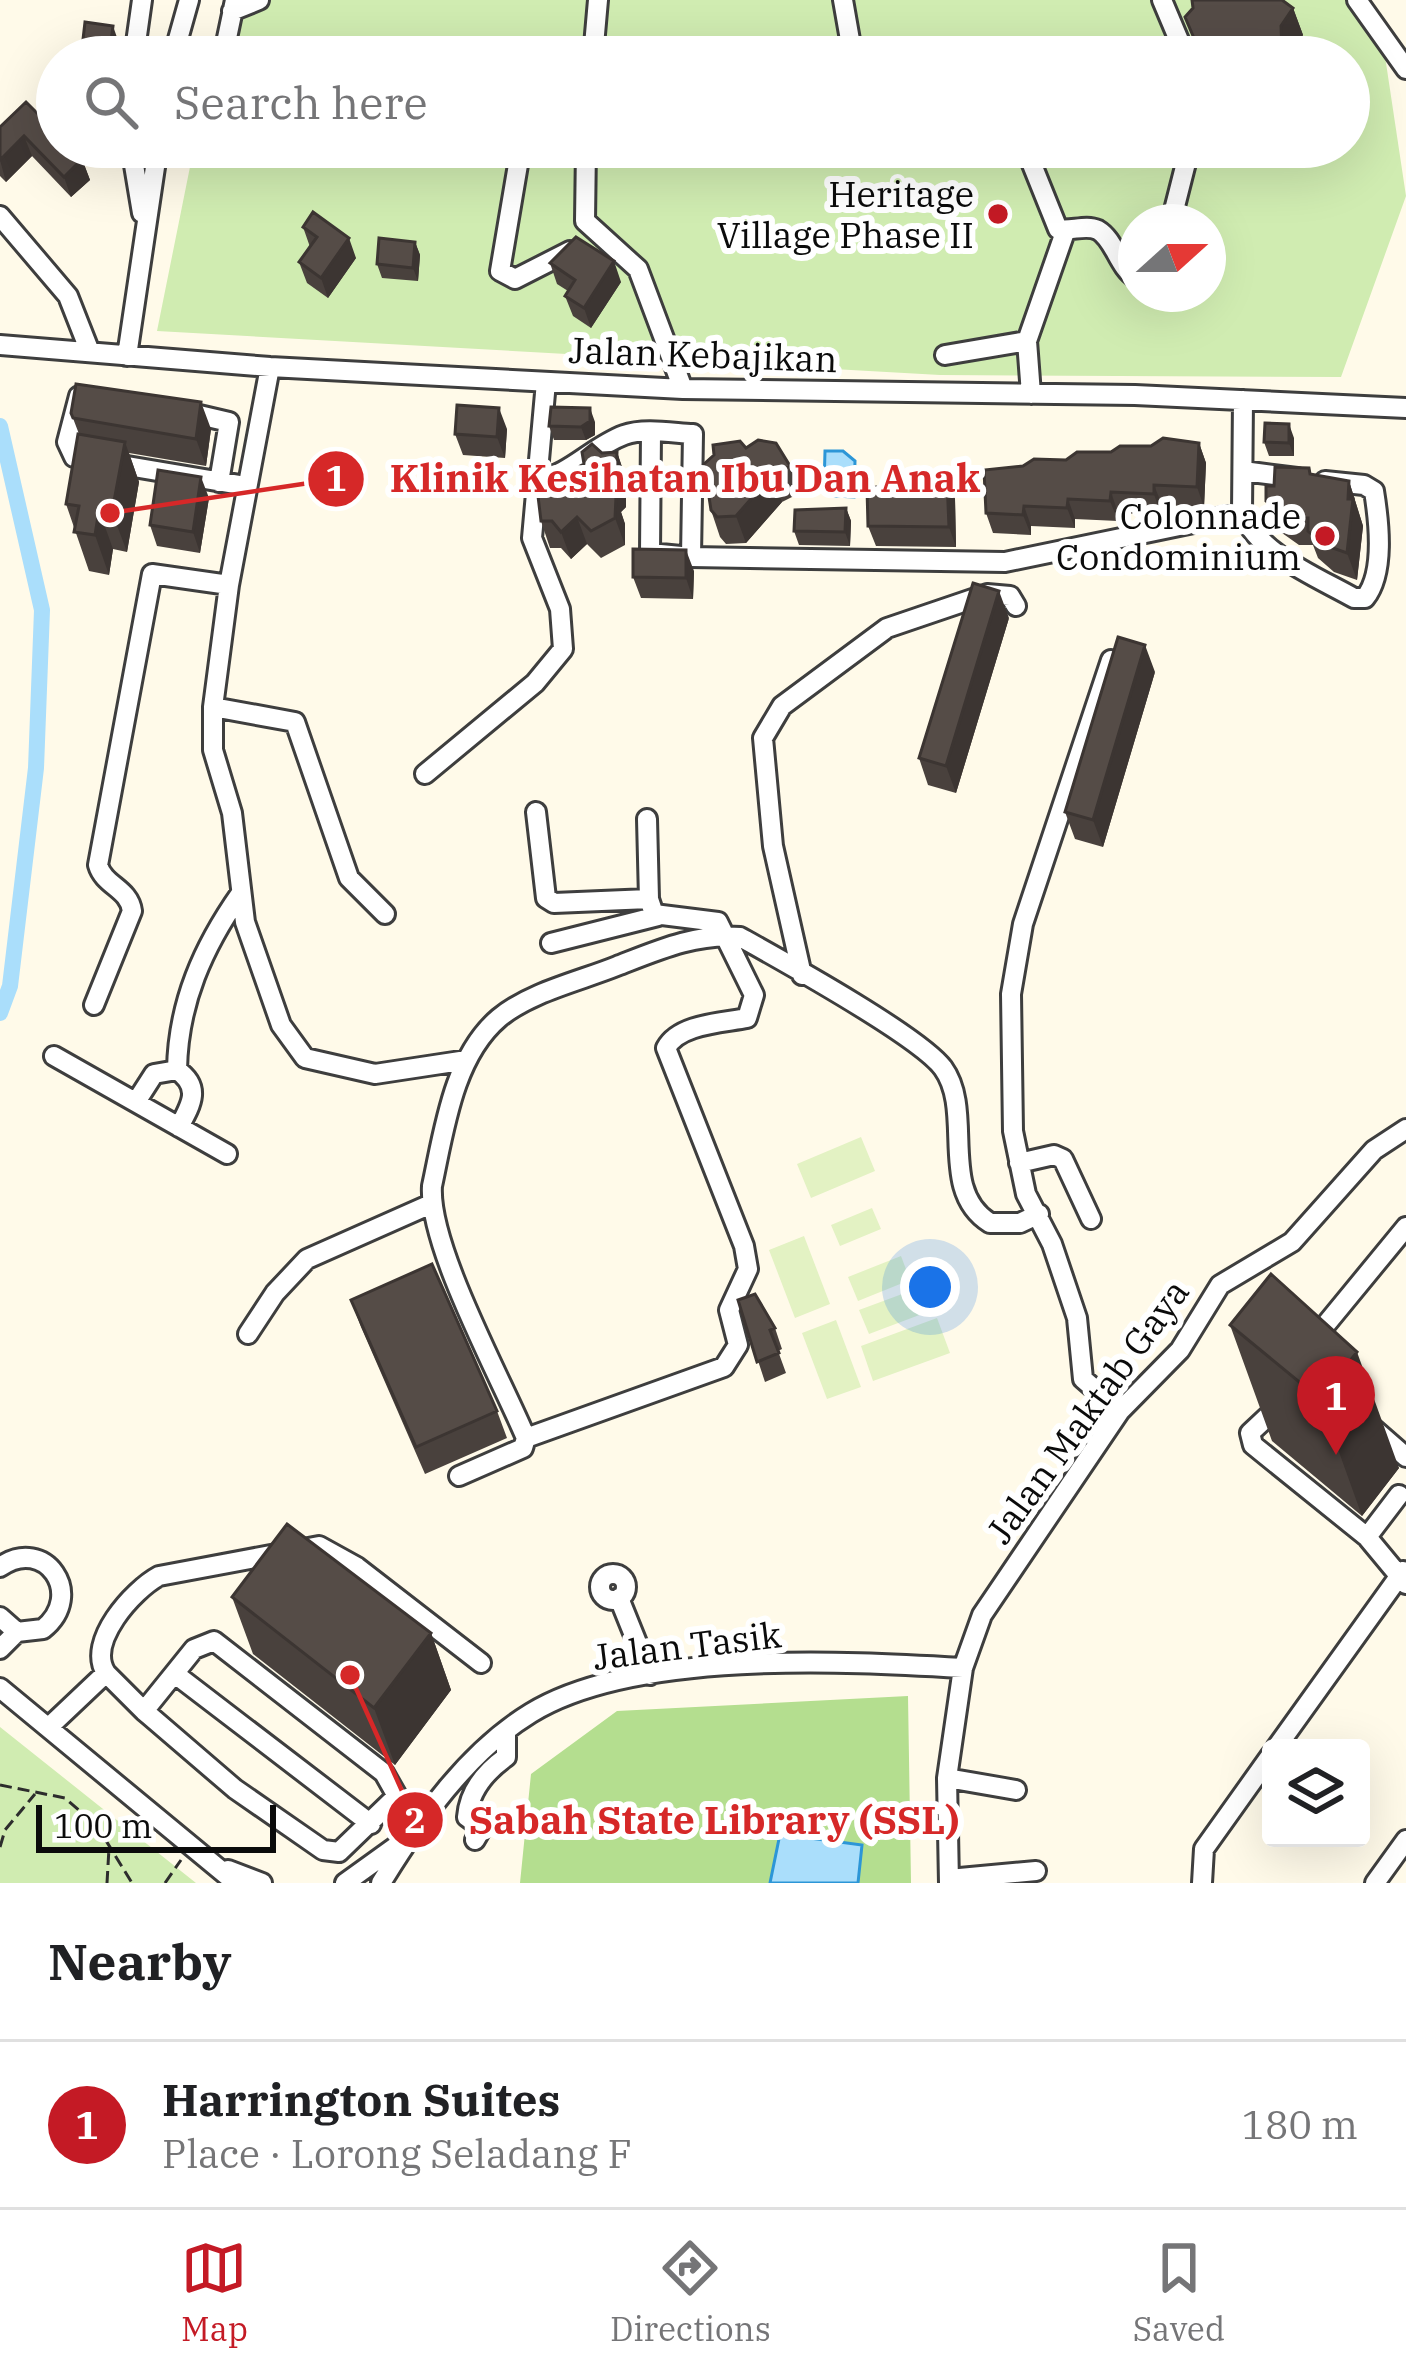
<!DOCTYPE html>
<html lang="en">
<head>
<meta charset="utf-8">
<style>
	:root { --surface:#fff; --page:#f6f6f6; --text:#202124; --muted:#757577; --line:#e0e0e0; --accent:#c41a25 }
	body { margin:0; font-family:"IBM Plex Serif",serif; background:var(--page); color:var(--text) }
	.controls { position:absolute; right:36px; bottom:36px; display:grid; overflow:hidden; border-radius:12px; box-shadow:0 12px 48px #0002 }
	.controls button { width:108px; height:108px; display:grid; place-items:center; padding:0; border:0; border-bottom:3px solid var(--line); background:var(--surface); color:var(--text); font:60px sans-serif }
	.compass { position:absolute; left:1118px; top:204px; width:108px; height:108px; border-radius:50%; background:var(--surface); box-shadow:0 12px 48px #0002; rotate:69deg }
	.scale { position:absolute; left:36px; bottom:30px; width:240px; box-sizing:border-box; padding-left:12px; border:6px solid #0b0b0b; border-top:0; font-size:33px; line-height:42px; white-space:nowrap; color:#0b0b0b; -webkit-text-stroke:9px #fff; paint-order:stroke }
	.you { position:absolute; left:930px; top:1287px; width:42px; height:42px; margin:-30px; border:9px solid #fff; border-radius:50%; background:#1a73e8; box-shadow:0 0 0 18px #1a73e833 }
	.badge { display:grid; place-items:center; width:78px; height:78px; border-radius:50%; background:var(--accent); color:#fff; font-size:39px; font-weight:700 }
	.pin { position:absolute; translate:-50% -99px; filter:drop-shadow(0 3px 6px #0008) }
	.pin::after { content:''; position:absolute; top:63px; width:42px; height:36px; background:inherit; clip-path:polygon(0 0,100% 0,50% 100%) }
	.list { margin:0; padding:0; list-style:none }
	h2 { display:flex; justify-content:space-between; align-items:center; height:156px; margin:0; padding:0 48px; font-size:51px }
	h2 small { font-size:39px; font-weight:400; color:var(--muted) }
	.list li { display:grid; grid-template-columns:78px 1fr auto; gap:36px; align-items:center; box-sizing:border-box; height:168px; padding:0 48px; border-top:3px solid var(--line) }
	.list b { display:block; font-size:45px; white-space:nowrap }
	.list p { margin:0; font-size:39px; white-space:nowrap; color:var(--muted) }
	.list em { font-size:39px; font-style:normal; color:var(--muted) }
	.icon { flex:none; width:66px; height:66px; fill:none; stroke:currentColor; stroke-width:2; stroke-linecap:round; stroke-linejoin:round }
	.map { position:relative; flex:none; width:1406px; height:1883px; overflow:hidden }
	.search { position:absolute; background:var(--surface); box-shadow:0 12px 48px #0002; left:36px; right:36px; top:36px; height:132px; display:flex; align-items:center; gap:30px; box-sizing:border-box; padding:0 42px; border-radius:66px; color:var(--muted); font-size:45px }
	.sheet { height:324px; background:var(--surface) }
	nav { display:flex; justify-content:space-around; align-items:center; box-sizing:border-box; height:168px; border-top:3px solid var(--line); background:var(--surface); font-size:33px; color:var(--muted) }
	nav a { display:grid; justify-items:center; gap:6px }
	nav .on { color:var(--accent) }
	.map>svg:first-child { display:block }
	.green { fill:#d0ecb1; fill-rule:evenodd }
	.forest { fill:#b4de8f }
	.pitch { fill:#e3f2c3 }
	.water { fill:#aadefb; stroke:#2c96d7; stroke-width:3 }
	.lines { fill:none; stroke-linecap:round; stroke-linejoin:round }
	.canal { stroke:#aadefb; stroke-width:16 }
	.minor-casing { stroke:#3e3e3e; stroke-width:24 }
	.path { stroke:#2d2d2d; stroke-width:3; stroke-dasharray:12 6; stroke-linecap:butt }
	.minor { stroke:#fff; stroke-width:18 }
	.wall { fill:#49413d }
	.shaded-wall { fill:#3c3532 }
	.building { fill:#554c47; stroke:#3c3532; stroke-width:3 }
	.poi-dot { fill:#c41a25; stroke:#fff; stroke-width:4.5 }
	.labels { text-anchor:middle; dominant-baseline:central; stroke-width:12; stroke-linejoin:round; paint-order:stroke }
	.poi-label { font-size:36px; fill:#0b0b0b; stroke:#fff; text-anchor:end }
	.street-label { font-size:36px; fill:#0b0b0b; stroke:#fff }
	.leader { fill:none; stroke:#d62828; stroke-width:4.5 }
	.callout-dot { fill:#d62828; stroke:#fff; stroke-width:4.5 }
	.mark-label { font-size:36px; text-anchor:middle; font-weight:bold; fill:#fff }
	.callout-label { font-size:39px; text-anchor:middle; font-weight:bold; fill:#d62828; stroke:#fff; stroke-width:12; stroke-linejoin:round; paint-order:stroke }
</style>
</head>
<body>
<div class="map">
<svg width="1406" height="1883" viewBox="0 0 1406 1883">
	<rect width="100%" height="100%" fill="#fffae9"/>
	<path class="green" d="M224 0H1354L1383 43 1406 196 1341 377 940 375 157 331 194 147H1349V57H212ZM1136 222H1208V294H1136Z
		M0 1727 196 1883H0Z"/>
	<path class="forest" d="M908 1696 911 1883H858L861 1845 780 1834 770 1883H520L531 1774 617 1711Z"/>
	<path class="pitch" d="M861 1137 875 1171 811 1198 797 1164Z
		M872 1208 881 1229 840 1246 831 1225Z
		M804 1236 830 1304 795 1318 769 1250Z
		M901 1256 910 1280 858 1301 848 1277Z
		M913 1290 922 1314 869 1334 859 1310Z
		M937 1318 950 1353 873 1381 861 1346Z
		M836 1320 861 1387 827 1399 802 1333Z"/>
	<path class="water" d="M825 451H843L855 461 854 497 833 496 824 487Z
		M780 1834 862 1845 858 1883H770Z"/>
	<g class="lines">
		<path class="canal" d="M0 426 42 610 36 768 10 986 0 1013"/>
		<defs>
			<path id="minor" d="M843 0 853 57
				M1162 0 1186 57
				M1357 0 1406 69
				M232 11 259 0
				M134 57 142 0
				M173 57 189 0
				M223 57 235 0
				M593 57 598 0
				M131 147 142 213
				M521 147 500 271 515 279 570 251
				M586 147 585 221 638 269 683 389
				M1025 147 1058 229C1071 232 1085 224 1098 230 1115 240 1118 267 1136 278
				M0 216 68 296 90 352
				M1171 222 1190 147
				M1027 341 1031 394
				M0 345 270 367 683 389 1135 395 1406 408
				M945 355 1027 341 1065 232
				M127 356 158 147
				M270 367 229 585 213 707V750L232 813 245 922 281 1025 305 1058 375 1074 467 1060
				M79 396 67 442 74 457 246 486
				M1243 400 1242 513C1259 554 1317 577 1354 598H1365C1385 573 1379 522 1374 491L1364 485 1325 481
				M182 411 229 422 219 482
				M1243 471 1297 478
				M537 481C571 474 592 447 624 435 644 428 672 433 693 434L691 557 650 553 651 432
				M691 557 1005 562 1242 513
				M1111 660 1023 924 1011 994 1013 1131 1026 1194 1052 1244 1077 1318 1083 1379 1120 1411
				M213 707 295 722 349 878 385 914
				M425 774 535 683 563 649 560 609 532 538 546 382
				M536 812 546 898 554 903 649 899
				M551 943 658 916
				M802 975 773 846 763 738 782 706 887 628 987 594 1010 596 1016 606
				M94 1005 132 911C129 888 104 886 98 865L152 574 229 585
				M54 1056 227 1154
				M177 1070C178 1003 203 947 241 893
				M136 1102 154 1074 177 1070C202 1087 191 1105 179 1127
				M1019 1163 1054 1155 1063 1159 1091 1219
				M248 1334 275 1293 307 1259 431 1204
				M1314 1339 1406 1227
				M1282 1403 1250 1433 1253 1445 1367 1537 1406 1584
				M1374 1429 1406 1457
				M526 1438 724 1367 738 1345 729 1310 748 1269 744 1246 666 1048C679 1024 721 1023 747 1018L754 995 718 922 654 914 649 899 647 819
				M459 1476 523 1448 526 1438C501 1378 428 1246 432 1186 444 1131 453 1057 499 1018 530 992 580 981 617 966 658 950 696 933 740 937 783 961 919 1036 943 1068 975 1112 937 1190 990 1223H1020L1039 1214
				M1367 1537 1399 1495
				M0 1567C45 1535 86 1595 43 1629L17 1632 0 1617
				M600 1587a13 13 0 1 1 26 0a13 13 0 1 1-26 0Z
				M619 1598 650 1675
				M0 1649 17 1632
				M106 1673C86 1642 133 1590 159 1576L319 1546 357 1567 481 1663
				M175 1674 371 1824
				M0 1688 236 1883
				M50 1726 106 1673 144 1711 150 1716 235 1789 323 1850 339 1852 397 1796 384 1773 214 1641 194 1649 144 1711
				M1276 1748 1403 1571
				M947 1778 1016 1790
				M475 1840 482 1828 467 1817C469 1791 485 1772 506 1757V1731
				M228 1870 262 1883
				M949 1879 1036 1871
				M345 1883 402 1842
				M381 1883C419 1821 467 1752 531 1713 634 1650 844 1661 963 1668
				M949 1883 947 1778 963 1668 982 1615 1120 1411 1180 1350 1220 1285 1292 1242 1374 1150 1406 1129
				M1202 1883 1204 1849 1271 1755
				M1375 1883 1406 1840"/>
		</defs>
		<use href="#minor" class="minor-casing"/>
		<path class="path" d="M0 1785 65 1798 97 1826 132 1883
			M0 1847 5 1830 35 1794
			M107 1883 109 1848
			M165 1883 181 1860"/>
		<use href="#minor" class="minor"/>
	</g>
	<path class="wall" d="M1193 8H1293L1303 35 1291 53V57H1201L1185 17Z
		M0 127 82 159 90 180 71 197 32 156 6 182 0 176Z
		M303 227 356 258 328 298 307 283 299 262 310 247Z
		M415 242 420 255 418 281 382 278 377 264Z
		M550 263 621 282 591 328 573 316 565 296 568 291 557 284Z
		M71 413 211 429 206 466 129 453 139 482 127 552 113 549 109 575 89 571 66 504 79 434Z
		M595 422V435L586 440H554L549 426Z
		M507 429 505 458 463 455 455 434Z
		M1294 438V456H1269L1264 442Z
		M1199 443 1206 463 1204 507 1162 505 1161 515 1118 513V521L1075 519V528L1031 526V535L993 533 986 513 1023 466 1151 446Z
		M746 448 790 466 800 493 782 502 746 543 726 544 720 537 711 510Z
		M617 452 626 479V507L621 512 625 524V545L601 558 587 544 571 559 561 548H550L541 521 554 491 602 453Z
		M1311 474 1349 481 1363 526 1357 580 1334 572 1318 558 1313 545H1299L1275 528 1266 501 1274 486Z
		M947 479 955 499 956 547 876 546 868 526Z
		M209 498 200 553 157 546 150 525Z
		M846 508 851 521 850 546 799 545 794 531Z
		M694 571 693 599 641 598 633 577Z
		M1009 618 956 793 928 785 919 758Z
		M1155 672 1103 847 1075 839 1065 812Z
		M1271 1274 1399 1468 1362 1516 1272 1441 1230 1325Z
		M351 1300 497 1411 507 1438 425 1474 361 1327Z
		M738 1300 775 1328 782 1349 778 1351 786 1373 765 1382Z
		M232 1597 431 1633 451 1690 395 1765 253 1654Z"/>
	<path class="shaded-wall" d="M1293 8 1303 35 1291 53V57H1285L1282 50 1281 26Z
		M113 26 120 46 119 57H109Z
		M24 136 32 156 6 182 0 160Z
		M82 159 90 180 71 197 64 177Z
		M349 238 356 258 328 298 321 278Z
		M415 242 420 255 418 281 413 268Z
		M614 261 621 282 591 328 584 308Z
		M201 402 211 429 206 466 196 439Z
		M499 408 507 429 505 458 497 437Z
		M590 408 595 422V435L586 440 581 427Z
		M1289 424 1294 438V456L1289 443Z
		M125 442 139 482 127 552 112 512Z
		M1199 443 1206 463 1204 507 1197 487Z
		M617 452 626 479V507L621 512 625 524V545L615 518 608 488Z
		M772 475 782 502 746 543 736 516Z
		M201 477 209 498 200 553 193 532Z
		M947 479 955 499 956 547 949 527Z
		M1349 481 1363 526 1357 580 1347 553Z
		M1154 485 1162 505 1161 515 1154 494Z
		M1111 492 1118 513V521L1110 501Z
		M1068 499 1075 519V528L1067 508Z
		M1024 506 1031 526V535L1023 515Z
		M846 508 851 521 850 546 845 532Z
		M99 510 113 549 109 575 95 535Z
		M577 517 587 544 571 559 561 532Z
		M686 550 694 571 693 599 686 578Z
		M999 591 1009 618 956 793 946 766Z
		M1145 645 1155 672 1103 847 1093 820Z
		M1357 1352 1399 1468 1362 1516 1320 1399Z
		M431 1633 451 1690 395 1765 374 1708Z"/>
	<path class="building" d="M1192 0H1282L1293 8 1281 26 1282 50 1261 57H1202L1185 17 1193 8Z
		M85 22 113 26 109 57H81Z
		M26 102 57 133V147H70L82 159 64 177 24 136 0 160V127Z
		M313 212 349 238 321 278 299 262 317 237 303 227Z
		M576 237 614 261 584 308 565 296 575 280 550 263Z
		M379 238 415 242 413 268 377 264Z
		M76 384 201 402 196 439 73 418 71 413Z
		M457 405 499 408 497 437 455 434Z
		M551 407 590 408V421L581 427 549 426Z
		M1265 423 1289 424V443L1264 442Z
		M78 434 125 442 112 512 99 510 95 535 74 532 79 506 66 504Z
		M1163 438 1199 443 1197 487 1154 485V494L1111 492 1110 501 1068 499 1067 508 1024 506 1023 515 986 513 984 470 1023 466 1034 459 1066 460 1077 452H1111L1120 446H1151Z
		M758 440 776 443 790 466 772 475 736 516 717 517 711 510 704 464 714 455 713 445 740 441 746 448Z
		M592 444 602 453 617 452 616 480 608 488 616 497 615 518 591 531 577 517 561 532 552 521H541L538 496 554 491 558 477 584 464 582 452Z
		M1275 467 1309 468 1310 474 1349 481 1348 499H1353L1347 553 1324 545 1308 531V518H1289L1266 501V486H1274Z
		M158 470 201 477 193 532 150 525Z
		M947 479 949 527 868 526 867 488Z
		M846 508 845 532 794 531 795 510Z
		M633 549 686 550V578L633 577Z
		M973 583 999 591 946 766 919 758Z
		M1118 637 1145 645 1093 820 1065 812Z
		M432 1264 497 1411 416 1447 351 1300Z
		M1271 1274 1357 1352 1320 1399 1230 1325Z
		M755 1294 775 1328 770 1330 779 1353 757 1362 738 1300Z
		M287 1524 431 1633 374 1708 232 1597Z"/>
	<g class="poi-dot">
		<circle cx="998" cy="214" r="12"/>
		<circle cx="1325" cy="536" r="12"/>
	</g>
	<g class="labels">
		<g class="poi-label">
			<text x="974" y="193">Heritage<tspan x="974" dy="41">Village Phase II</tspan></text>
			<text x="1301" y="515">Colonnade<tspan x="1301" dy="41">Condominium</tspan></text>
		</g>
		<g class="street-label">
			<text transform="translate(703 354) rotate(2)">Jalan Kebajikan</text>
			<text transform="translate(1087 1411) rotate(-54)">Jalan Maktab Gaya</text>
			<text transform="translate(687 1645) rotate(-7)">Jalan Tasik</text>
		</g>
	</g>
	<path class="leader" d="M110 513L336 479M350 1675L415 1820"/>
	<g class="callout-dot">
		<circle cx="110" cy="513" r="12"/>
		<circle cx="350" cy="1675" r="12"/>
		<circle cx="336" cy="479" r="30"/>
		<circle cx="415" cy="1820" r="30"/>
	</g>
	<g class="mark-label">
		<text x="336" y="491">1</text>
		<text x="415" y="1833">2</text>
	</g>
	<g class="callout-label">
		<text x="685" y="492">Klinik Kesihatan Ibu Dan Anak</text>
		<text x="714" y="1834">Sabah State Library (SSL)</text>
	</g>
</svg>
<div class="controls">
<button><svg class="icon" aria-label="layers" viewBox="0 0 24 24"><path d="M12 4l9 5-9 5-9-5zM3 14l9 5 9-5"/></svg></button>
</div>
<svg class="compass" viewBox="-18 -18 36 36"><path d="M0-13l5 13h-10z" fill="#e53935"/><path d="M0 13l5-13h-10z" fill="#757577"/></svg>
<div class="scale">100 m</div>
<div class="you"></div>
<div class="pin badge" style="left:1336px;top:1455px">1</div>
<div class="search"><svg class="icon" aria-label="search" viewBox="0 0 24 24"><circle cx="10" cy="10" r="6"/><path d="M15 15l6 6"/></svg>Search here</div>
</div>
<section class="sheet">
<h2>Nearby<small></small></h2>
<ul class="list">
<li><span class="badge">1</span><div><b>Harrington Suites</b><p>Place · Lorong Seladang F</p></div><em>180 m</em></li>
</ul>
</section>
<nav>
<a class="on"><svg class="icon" aria-label="map" viewBox="0 0 24 24"><path d="M3 6l6-2 6 2 6-2v14l-6 2-6-2-6 2zM9 4v14M15 6v14"/></svg>Map</a>
<a><svg class="icon" aria-label="directions" viewBox="0 0 24 24"><path d="M12 3l9 9-9 9-9-9zM9 14v-3h6M13 9l2 2-2 2"/></svg>Directions</a>
<a><svg class="icon" aria-label="saved" viewBox="0 0 24 24"><path d="M7 4h10v16l-5-4-5 4z"/></svg>Saved</a>
</nav>
</body>
</html>
